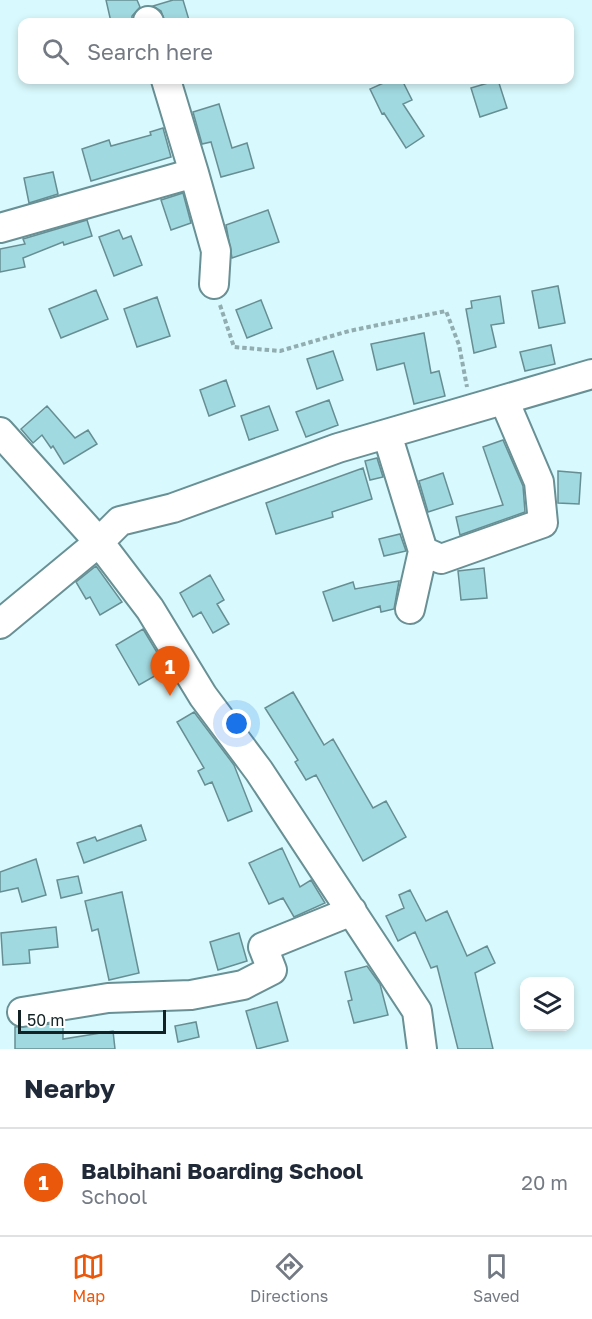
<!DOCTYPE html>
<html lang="en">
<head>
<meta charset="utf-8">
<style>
	:root { --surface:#fff; --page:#f6f6f7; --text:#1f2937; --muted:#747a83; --line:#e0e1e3; --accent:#ea580c }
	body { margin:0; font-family:"Golos Text",sans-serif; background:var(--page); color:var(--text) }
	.controls { position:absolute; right:18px; bottom:18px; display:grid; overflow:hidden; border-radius:12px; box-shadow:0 3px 9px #0003 }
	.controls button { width:54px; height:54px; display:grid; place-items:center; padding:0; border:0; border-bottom:2px solid var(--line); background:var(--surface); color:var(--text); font:30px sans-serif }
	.scale { position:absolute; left:18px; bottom:15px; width:148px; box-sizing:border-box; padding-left:6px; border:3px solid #122224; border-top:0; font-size:16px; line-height:21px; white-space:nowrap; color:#122224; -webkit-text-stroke:4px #fff; paint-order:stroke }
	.you { position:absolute; left:237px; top:724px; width:21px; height:21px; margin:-15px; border:4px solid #fff; border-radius:50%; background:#1a73e8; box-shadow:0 0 0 9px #1a73e833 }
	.badge { display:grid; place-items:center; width:39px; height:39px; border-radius:50%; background:var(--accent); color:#fff; font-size:20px; font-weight:700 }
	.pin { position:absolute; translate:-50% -50px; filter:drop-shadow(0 2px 3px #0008) }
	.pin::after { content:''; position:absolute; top:32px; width:21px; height:18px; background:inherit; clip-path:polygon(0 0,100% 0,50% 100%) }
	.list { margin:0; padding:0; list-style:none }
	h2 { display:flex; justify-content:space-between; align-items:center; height:78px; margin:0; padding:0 24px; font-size:26px }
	h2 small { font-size:20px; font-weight:400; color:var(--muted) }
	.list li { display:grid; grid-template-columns:39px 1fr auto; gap:18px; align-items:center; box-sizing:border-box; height:108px; padding:0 24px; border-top:2px solid var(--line) }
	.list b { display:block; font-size:22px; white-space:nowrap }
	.list p { margin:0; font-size:20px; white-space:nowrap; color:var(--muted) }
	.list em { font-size:20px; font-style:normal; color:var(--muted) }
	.icon { flex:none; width:33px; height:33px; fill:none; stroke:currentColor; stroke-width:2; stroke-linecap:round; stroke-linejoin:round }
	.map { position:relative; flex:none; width:592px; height:1049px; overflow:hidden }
	.search { position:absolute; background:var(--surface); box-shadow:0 3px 9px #0003; left:18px; right:18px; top:18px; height:66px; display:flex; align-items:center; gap:15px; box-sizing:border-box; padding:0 21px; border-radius:12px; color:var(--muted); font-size:22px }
	.sheet { height:186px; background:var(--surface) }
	nav { display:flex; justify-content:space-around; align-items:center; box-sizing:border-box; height:84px; border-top:2px solid var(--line); background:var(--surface); font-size:16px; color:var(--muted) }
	nav a { display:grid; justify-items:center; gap:3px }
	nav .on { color:var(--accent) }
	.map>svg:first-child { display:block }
	.building { fill:#a1d9e0; stroke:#668e93; stroke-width:1.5 }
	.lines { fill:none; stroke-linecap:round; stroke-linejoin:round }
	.minor-casing { stroke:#689095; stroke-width:32 }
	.path { stroke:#92adb1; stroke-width:4; stroke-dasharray:4.5 3; stroke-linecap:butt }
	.minor { stroke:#fff; stroke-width:28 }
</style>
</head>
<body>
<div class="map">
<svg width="592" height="1049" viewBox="0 0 592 1049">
	<rect width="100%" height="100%" fill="#d8f9fd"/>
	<path class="building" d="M106 0H137L140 7 132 16V22H111Z
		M173 0H183L189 20 165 22 161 11 153 6Z
		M390 80H402L412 100 403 104 424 136 406 148 384 113 382 114 370 89Z
		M498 80 507 108 480 117 471 88Z
		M219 104 232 148 247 143 254 168 221 177 211 142 202 144 193 112Z
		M163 128 171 157 91 181 82 149 109 140 111 146 151 135 150 132Z
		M53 172 58 194 29 203 24 178Z
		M183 193 191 223 171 230 161 200Z
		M268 210 279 242 232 258 226 225Z
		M87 220 92 236 64 245 63 242 23 258 25 267 0 272V249L25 244 23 239Z
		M119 230 123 239 131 236 142 265 114 276 99 237Z
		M558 286 565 323 539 328 532 291Z
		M96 290 108 319 61 338 49 309Z
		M500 296 504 323 491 325 496 347 474 353 466 309 472 308 471 301Z
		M157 297 170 336 137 347 124 309Z
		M261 300 272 328 247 338 236 310Z
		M424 333 431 373 439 371 445 396 414 404 404 363 377 370 371 344Z
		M551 345 555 364 525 371 520 352Z
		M333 351 343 380 317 389 307 359Z
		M226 380 235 406 209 416 200 390Z
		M329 400 338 425 306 437 296 412Z
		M47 406 75 438 88 430 97 444 64 464 53 446 51 448 42 435 33 443 21 429Z
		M269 406 278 430 249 440 241 416Z
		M503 440 523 486 525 512 460 535 456 517 503 505 483 447Z
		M377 458 383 477 370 480 365 461Z
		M363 468 372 499 332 512 333 517 276 534 266 503Z
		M558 471 581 473 579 504 558 503Z
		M443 473 453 504 428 512 419 481Z
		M400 534 406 551 384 556 379 539Z
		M96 566 122 602 100 615 90 597 86 599 76 582Z
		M484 568 487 598 461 600 458 571Z
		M210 575 224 600 217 604 229 624 213 633 201 612 193 617 180 593Z
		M399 581 394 609 381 612 380 606 333 621 323 592 353 582 355 589Z
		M143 629 167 669 139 685 116 645Z
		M293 692 324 745 333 739 373 808 386 801 406 837 363 861 316 775 306 780 295 762 298 760 265 708Z
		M194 712 234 765 252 811 228 821 212 782 205 785 198 771 204 768 177 722Z
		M141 825 146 840 84 863 77 843 95 837 97 841Z
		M282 848 300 887 311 880 325 903 294 917 283 898 269 904 249 863Z
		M36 859 46 895 22 902 18 888 0 892V872Z
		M78 876 82 893 61 898 57 880Z
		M410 890 426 921 447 911 467 956 487 946 495 963 475 973 493 1049H458L437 966 431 968 415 932 398 941 386 916 404 908 399 895Z
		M122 892 139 973 109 980 98 929 92 931 85 901Z
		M56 927 58 947 29 950 30 963 3 965 1 933Z
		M239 933 247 961 218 970 210 942Z
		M367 966 380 984 388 1015 354 1023 348 1001 352 1000 345 972Z
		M277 1002 288 1041 257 1049 246 1011Z
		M196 1022 199 1037 178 1042 175 1026Z
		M63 1023V1039L113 1031 115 1049H15V1027Z"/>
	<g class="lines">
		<defs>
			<path id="minor" d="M148 21 149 22
				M166 80 194 173
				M0 228 194 173 216 251 214 284
				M0 432 99 542 150 609 203 696 259 771 417 1011 422 1049
				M387 434 423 551 410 609
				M423 551 441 559 543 523 539 482 504 400
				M0 624 99 542 120 521 173 508 338 448 592 374
				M22 1012 108 998 191 995 243 985 272 970 263 947 352 911"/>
		</defs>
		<use href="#minor" class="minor-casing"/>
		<path class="path" d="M220 305 234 347 280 351 349 331 446 311 459 345 467 387"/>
		<use href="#minor" class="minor"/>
	</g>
</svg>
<div class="controls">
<button><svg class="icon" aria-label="layers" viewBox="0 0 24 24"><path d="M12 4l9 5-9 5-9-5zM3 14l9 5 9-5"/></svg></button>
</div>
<div class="scale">50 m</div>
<div class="you"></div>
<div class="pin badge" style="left:170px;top:696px">1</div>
<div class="search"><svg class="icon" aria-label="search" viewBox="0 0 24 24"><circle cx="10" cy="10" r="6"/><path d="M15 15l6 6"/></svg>Search here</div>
</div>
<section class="sheet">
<h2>Nearby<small></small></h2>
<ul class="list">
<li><span class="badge">1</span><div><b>Balbihani Boarding School</b><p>School</p></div><em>20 m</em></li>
</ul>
</section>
<nav>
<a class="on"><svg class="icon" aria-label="map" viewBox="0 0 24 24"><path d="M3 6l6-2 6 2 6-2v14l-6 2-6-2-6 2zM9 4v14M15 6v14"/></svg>Map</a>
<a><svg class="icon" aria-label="directions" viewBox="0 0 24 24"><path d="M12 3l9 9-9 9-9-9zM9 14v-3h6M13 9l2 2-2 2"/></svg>Directions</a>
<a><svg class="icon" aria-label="saved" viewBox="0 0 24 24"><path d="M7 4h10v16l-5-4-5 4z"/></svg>Saved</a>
</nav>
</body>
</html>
